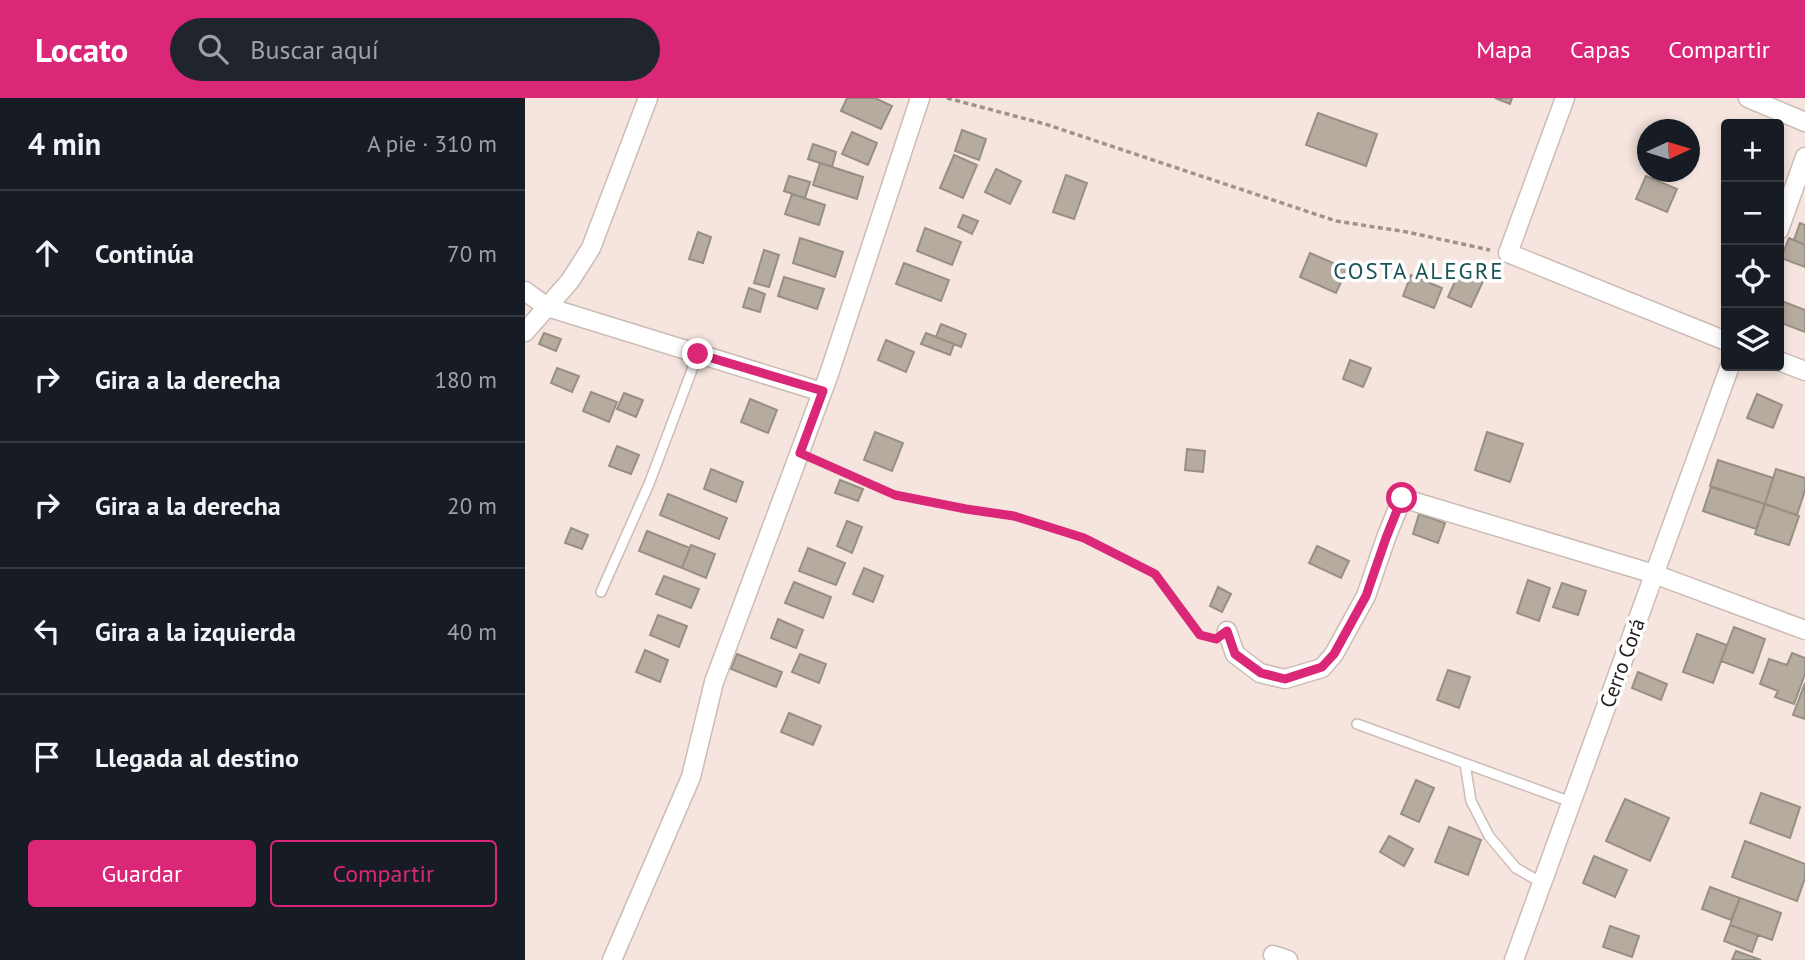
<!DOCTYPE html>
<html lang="es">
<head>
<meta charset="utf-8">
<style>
	:root { --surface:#171b24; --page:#20242c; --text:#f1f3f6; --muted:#9ea1a6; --line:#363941; --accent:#db2777 }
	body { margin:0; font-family:"PT Sans",sans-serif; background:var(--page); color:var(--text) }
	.controls { position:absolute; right:21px; top:21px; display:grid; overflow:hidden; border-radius:7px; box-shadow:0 4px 10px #0003 }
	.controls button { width:63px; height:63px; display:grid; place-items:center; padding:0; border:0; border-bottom:2px solid var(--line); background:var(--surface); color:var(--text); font:35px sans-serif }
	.compass { position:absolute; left:1112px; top:21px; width:63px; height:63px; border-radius:50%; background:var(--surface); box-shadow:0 4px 10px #0003; rotate:86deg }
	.stop { position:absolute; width:21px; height:21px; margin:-16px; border:5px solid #db2777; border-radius:50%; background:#fff }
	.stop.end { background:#db2777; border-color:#fff; box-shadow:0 2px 7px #0008 }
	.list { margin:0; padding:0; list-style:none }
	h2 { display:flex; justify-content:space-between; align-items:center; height:91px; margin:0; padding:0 28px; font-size:30px }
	h2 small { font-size:23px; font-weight:400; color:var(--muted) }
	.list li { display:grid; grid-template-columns:46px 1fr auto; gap:21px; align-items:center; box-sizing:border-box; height:126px; padding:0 28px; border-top:2px solid var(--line) }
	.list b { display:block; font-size:26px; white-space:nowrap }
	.list em { font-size:23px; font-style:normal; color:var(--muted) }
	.actions { display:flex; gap:14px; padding:21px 28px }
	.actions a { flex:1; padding:16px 0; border:2px solid var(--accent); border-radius:7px; text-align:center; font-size:24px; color:var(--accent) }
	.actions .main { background:var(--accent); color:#fff }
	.icon { flex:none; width:38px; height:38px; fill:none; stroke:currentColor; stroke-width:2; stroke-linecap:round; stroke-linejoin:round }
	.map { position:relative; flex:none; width:1280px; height:862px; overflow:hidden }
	header { display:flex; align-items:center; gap:42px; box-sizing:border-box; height:98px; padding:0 35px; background:var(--accent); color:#fff }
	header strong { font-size:33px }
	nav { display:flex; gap:38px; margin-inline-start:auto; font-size:24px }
	.search { width:490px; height:63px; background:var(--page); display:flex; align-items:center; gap:18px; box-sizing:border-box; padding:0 24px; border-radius:38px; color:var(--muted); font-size:26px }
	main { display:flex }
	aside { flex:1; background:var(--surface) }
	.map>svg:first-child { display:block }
	.building { fill:#b5ab9f; stroke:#988f83; stroke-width:2 }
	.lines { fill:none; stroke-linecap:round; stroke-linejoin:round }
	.lane-casing { stroke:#ccbcb5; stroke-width:12 }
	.street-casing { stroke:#ccbcb5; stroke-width:21 }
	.path { stroke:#9f928d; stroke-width:3.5; stroke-dasharray:5 3.5; stroke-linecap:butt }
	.lane { stroke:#fff; stroke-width:9 }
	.street { stroke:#fff; stroke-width:18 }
	.route { stroke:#db2777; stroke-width:9 }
	.labels { text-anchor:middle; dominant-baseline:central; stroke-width:7; stroke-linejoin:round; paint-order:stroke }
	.street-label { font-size:21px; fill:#27211e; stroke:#fff }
	.neighbourhood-label { font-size:23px; letter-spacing:2px; fill:#1a5657; stroke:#fff }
</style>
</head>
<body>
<header>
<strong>Locato</strong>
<div class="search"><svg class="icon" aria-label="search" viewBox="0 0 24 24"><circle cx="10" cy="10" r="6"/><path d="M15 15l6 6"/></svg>Buscar aquí</div>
<nav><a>Mapa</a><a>Capas</a><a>Compartir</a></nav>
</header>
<main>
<aside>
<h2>4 min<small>A pie · 310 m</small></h2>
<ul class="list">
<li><svg class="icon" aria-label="ahead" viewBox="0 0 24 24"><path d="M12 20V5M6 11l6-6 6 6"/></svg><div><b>Continúa</b></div><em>70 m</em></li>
<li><svg class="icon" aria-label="right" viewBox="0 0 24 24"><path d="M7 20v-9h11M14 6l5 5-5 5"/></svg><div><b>Gira a la derecha</b></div><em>180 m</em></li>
<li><svg class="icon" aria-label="right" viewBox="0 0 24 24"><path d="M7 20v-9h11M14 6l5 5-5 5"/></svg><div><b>Gira a la derecha</b></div><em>20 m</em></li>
<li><svg class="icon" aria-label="left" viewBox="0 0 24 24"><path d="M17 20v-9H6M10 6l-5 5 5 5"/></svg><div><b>Gira a la izquierda</b></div><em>40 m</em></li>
<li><svg class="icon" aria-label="arrive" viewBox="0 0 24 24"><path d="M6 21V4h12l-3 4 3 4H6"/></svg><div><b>Llegada al destino</b></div></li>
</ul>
<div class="actions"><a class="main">Guardar</a><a>Compartir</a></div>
</aside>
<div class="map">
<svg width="1280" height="862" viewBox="0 0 1280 862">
	<rect width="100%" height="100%" fill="#f6e5de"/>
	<path class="building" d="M322 0H350L367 8 356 31 316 13Z
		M970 0H987L985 6Z
		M793 15 852 36 841 68 781 47Z
		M437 32 461 41 454 62 430 53Z
		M327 34 352 45 343 67 317 56Z
		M288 46 311 54 307 69 283 61Z
		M429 57 452 67 438 100 415 90Z
		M295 65 338 79 332 101 288 87Z
		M471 71 496 83 485 106 460 94Z
		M541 77 562 85 549 121 528 114Z
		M264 78 285 84 280 100 259 93Z
		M1121 78 1152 91 1142 114 1111 101Z
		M267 96 300 107 294 127 260 116Z
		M438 117 453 123 447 136 433 129Z
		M1275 125 1280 127V147L1269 142Z
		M400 130 436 144 427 167 392 153Z
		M173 134 186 139 178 165 164 161Z
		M275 140 318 154 310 179 268 165Z
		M1264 140 1280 147V169L1256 160Z
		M239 152 254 157 244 189 229 185Z
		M785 155 822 171 811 195 775 179Z
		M927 164 960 179 946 209 923 199 932 179 922 175Z
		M379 165 424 182 416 203 371 186Z
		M886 177 917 190 909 210 878 198Z
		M259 179 299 191 292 211 253 198Z
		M224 190 240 196 235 214 218 209Z
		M1254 202 1280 212V234L1254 224Z
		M416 226 441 236 436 249 411 239Z
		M19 235 36 241 31 253 14 246Z
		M401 235 429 246 425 257 396 246Z
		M361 242 389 254 381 274 353 262Z
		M825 262 846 270 838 289 818 281Z
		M32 270 54 278 47 294 26 285Z
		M66 294 92 304 84 324 58 313Z
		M99 295 118 302 111 319 92 311Z
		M1232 296 1257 307 1248 330 1222 320Z
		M225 301 252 312 243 335 216 324Z
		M350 334 378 345 367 373 339 362Z
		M962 334 998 346 985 384 950 372Z
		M92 348 114 357 106 376 84 368Z
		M662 351 680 353 678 374 660 372Z
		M1193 362 1248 380 1240 406 1185 388Z
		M186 371 218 384 211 404 179 391Z
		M1251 371 1280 380V392L1272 417 1240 406Z
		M315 382 338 391 333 403 310 395Z
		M1186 389 1240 406 1231 431 1178 413Z
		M143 396 202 420 194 441 135 417Z
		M1240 406 1274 418 1264 447 1230 436Z
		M894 416 920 425 913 445 888 436Z
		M322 423 337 429 327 455 312 448Z
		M46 430 63 437 57 451 40 445Z
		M122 433 165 450 157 470 114 453Z
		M166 447 190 456 181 480 157 470Z
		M792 448 824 463 816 480 784 465Z
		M283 450 320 465 311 487 274 473Z
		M339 470 358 478 348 504 328 496Z
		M139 478 174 491 166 510 131 496Z
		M1003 482 1025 490 1014 523 992 515Z
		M269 484 306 499 298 520 260 505Z
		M1037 485 1061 493 1053 517 1028 509Z
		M693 489 706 496 697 514 685 508Z
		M133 517 162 528 154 549 125 537Z
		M253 521 278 532 271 550 246 540Z
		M1209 529 1240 541 1228 575 1196 563Z
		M1172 536 1202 547 1188 585 1158 574Z
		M120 552 143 562 135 584 111 574Z
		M1267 555 1280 560V576L1269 606 1250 599 1253 593 1235 586 1244 561 1262 567Z
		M212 556 257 574 251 589 206 571Z
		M275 556 301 566 294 585 267 574Z
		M923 572 945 579 934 610 912 602Z
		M1113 574 1142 586 1136 602 1107 590Z
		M1280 585V621L1268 617Z
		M264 615 296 628 288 647 256 634Z
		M891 682 909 690 894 724 876 716Z
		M1236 695 1275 709 1265 740 1225 725Z
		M1100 701 1144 720 1125 763 1081 743Z
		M924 729 956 742 943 777 910 764Z
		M864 738 888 751 879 768 855 754Z
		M1220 743 1280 766V780L1272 803 1207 779Z
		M1069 758 1102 772 1090 799 1058 785Z
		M1185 789 1215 800 1206 822 1177 811Z
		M1215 800 1256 815 1247 842 1205 827Z
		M1205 827 1233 837 1227 854 1199 843Z
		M1085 828 1114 838 1107 859 1078 849Z
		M1211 853 1236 862H1207Z"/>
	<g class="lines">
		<defs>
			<path id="lane" d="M76 494 124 386 173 256
				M832 626 1046 704
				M940 666 946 703 964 738 991 770 1017 785"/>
			<path id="street" d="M1040 0 983 155 1201 243
				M1223 0 1280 24
				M1254 132 1280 59
				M0 193 22 209 297 294
				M0 234 45 183 66 150 123 0
				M1254 263 1280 273
				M702 533 710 556 735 575 760 581 797 570 809 556 841 498 861 440 877 400 1129 476 1280 532
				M748 857 763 862
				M87 862 166 679 189 584 304 276 395 0
				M989 862 1205 268"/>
		</defs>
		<use href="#lane" class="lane-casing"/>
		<use href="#street" class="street-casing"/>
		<path class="path" d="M422 0 520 26 811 123 882 134 965 152
			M292 363 370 397 441 411 489 418 559 440 630 476 675 537 684 539"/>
		<use href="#lane" class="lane"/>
		<use href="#street" class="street"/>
	</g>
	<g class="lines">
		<path class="route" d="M173 256 298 293 275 355 370 397 441 411 489 418 559 440 630 476 675 537 691 541 702 533 710 556 736 575 760 581 797 569 809 556 841 498 861 440 877 400"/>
	</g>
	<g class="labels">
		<g class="street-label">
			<text transform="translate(1097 565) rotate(-70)">Cerro Corá</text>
		</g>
		<g class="neighbourhood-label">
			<text x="894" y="172">COSTA ALEGRE</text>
		</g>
	</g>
</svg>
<div class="controls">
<button>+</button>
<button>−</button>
<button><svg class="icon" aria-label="locate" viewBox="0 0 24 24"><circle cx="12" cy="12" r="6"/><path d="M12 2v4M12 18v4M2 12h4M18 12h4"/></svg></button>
<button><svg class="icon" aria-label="layers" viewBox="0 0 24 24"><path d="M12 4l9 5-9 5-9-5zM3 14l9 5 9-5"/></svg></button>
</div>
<svg class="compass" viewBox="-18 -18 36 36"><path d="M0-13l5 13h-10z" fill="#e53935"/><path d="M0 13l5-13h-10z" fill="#9ea1a6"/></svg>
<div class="stop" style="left:877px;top:400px"></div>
<div class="stop end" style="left:173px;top:256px"></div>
</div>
</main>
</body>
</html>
